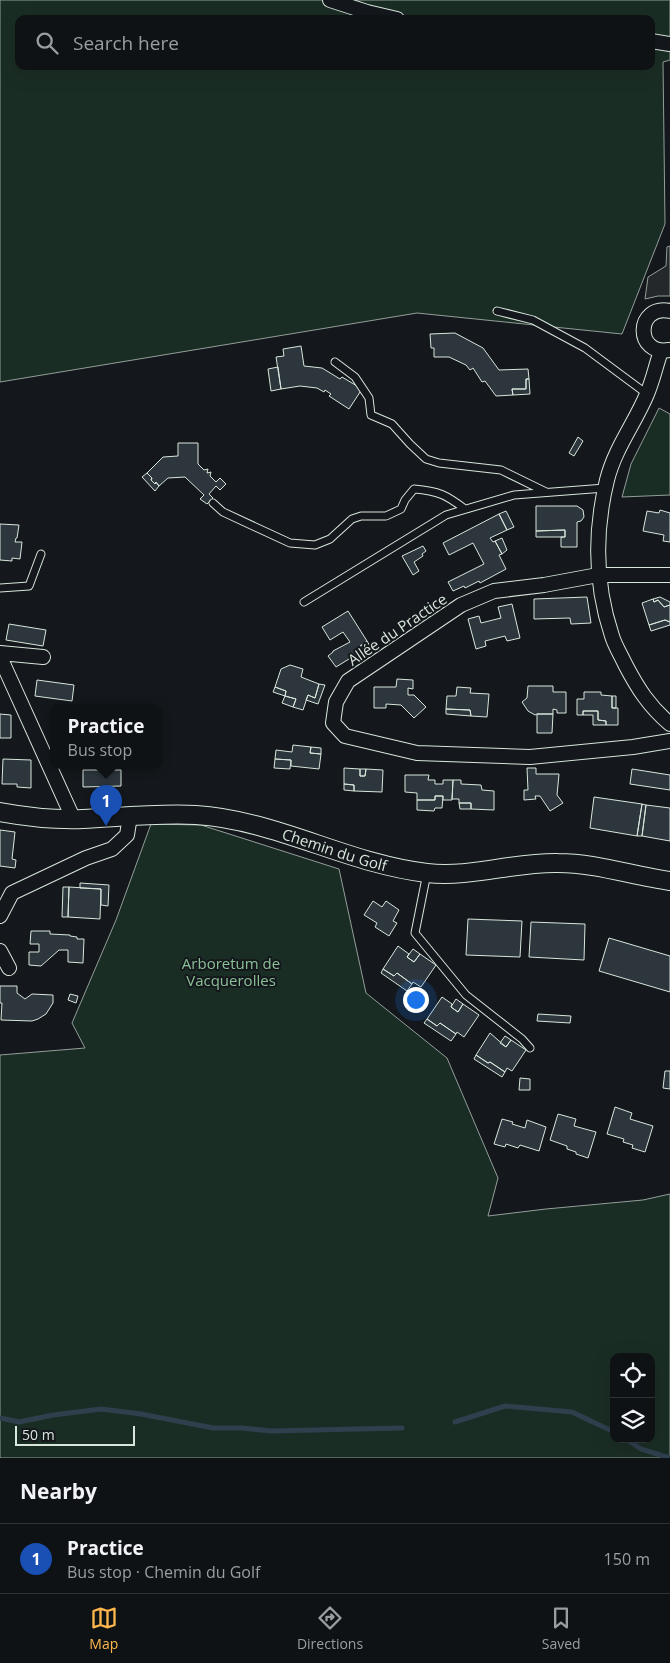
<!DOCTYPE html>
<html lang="en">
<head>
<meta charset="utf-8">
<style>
	:root { --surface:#0f1215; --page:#1d2022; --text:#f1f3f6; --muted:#9b9ea0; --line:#2f3234; --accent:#ffb74d }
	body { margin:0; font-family:"Open Sans",sans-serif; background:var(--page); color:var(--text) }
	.controls { position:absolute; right:15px; bottom:15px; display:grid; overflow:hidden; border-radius:10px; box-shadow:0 5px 20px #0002 }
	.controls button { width:45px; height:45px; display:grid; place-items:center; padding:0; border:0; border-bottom:1px solid var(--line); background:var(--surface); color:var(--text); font:25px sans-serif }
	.scale { position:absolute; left:15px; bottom:12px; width:120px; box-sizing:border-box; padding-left:5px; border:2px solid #d8e6dc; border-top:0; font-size:14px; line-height:18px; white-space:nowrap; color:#d8e6dc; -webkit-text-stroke:4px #14181c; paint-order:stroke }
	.you { position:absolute; left:415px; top:999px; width:18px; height:18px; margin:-12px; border:4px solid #fff; border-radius:50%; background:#1a73e8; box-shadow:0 0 0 8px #1a73e833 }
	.badge { display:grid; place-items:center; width:32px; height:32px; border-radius:50%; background:var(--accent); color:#fff; font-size:16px; font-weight:700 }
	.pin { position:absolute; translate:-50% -41px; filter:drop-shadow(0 1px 2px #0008) }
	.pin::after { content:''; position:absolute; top:26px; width:18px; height:15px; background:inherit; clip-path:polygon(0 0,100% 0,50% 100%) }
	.popup { position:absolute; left:50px; top:704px; width:112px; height:65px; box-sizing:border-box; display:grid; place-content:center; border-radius:10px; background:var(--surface); filter:drop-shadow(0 1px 4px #0005); font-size:16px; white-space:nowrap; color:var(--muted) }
	.popup b { font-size:19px; color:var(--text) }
	.popup::after { content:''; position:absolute; left:50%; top:100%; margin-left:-10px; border:10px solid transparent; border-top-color:var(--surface) }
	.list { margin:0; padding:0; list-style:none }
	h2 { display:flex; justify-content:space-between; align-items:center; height:65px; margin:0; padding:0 20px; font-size:21px }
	h2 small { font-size:16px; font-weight:400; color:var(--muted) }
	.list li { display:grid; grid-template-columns:32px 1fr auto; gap:15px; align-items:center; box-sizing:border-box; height:70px; padding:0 20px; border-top:1px solid var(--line) }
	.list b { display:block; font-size:19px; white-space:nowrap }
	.list p { margin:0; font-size:16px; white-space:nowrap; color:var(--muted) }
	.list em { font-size:16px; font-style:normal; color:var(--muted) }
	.icon { flex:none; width:28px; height:28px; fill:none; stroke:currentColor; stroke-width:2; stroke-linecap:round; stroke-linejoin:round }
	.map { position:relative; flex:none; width:670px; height:1458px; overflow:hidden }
	.search { position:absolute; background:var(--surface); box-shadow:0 5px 20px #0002; left:15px; right:15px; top:15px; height:55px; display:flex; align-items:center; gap:12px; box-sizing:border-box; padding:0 18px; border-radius:10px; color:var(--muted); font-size:19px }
	.sheet { height:135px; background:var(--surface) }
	nav { display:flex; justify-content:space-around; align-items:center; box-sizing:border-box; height:70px; border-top:1px solid var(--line); background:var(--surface); font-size:14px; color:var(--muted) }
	nav a { display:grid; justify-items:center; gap:2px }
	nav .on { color:var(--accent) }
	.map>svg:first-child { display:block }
	.green { fill:#1a2d24; stroke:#939e99; fill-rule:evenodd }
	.parking { fill:#24282b; stroke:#939e99 }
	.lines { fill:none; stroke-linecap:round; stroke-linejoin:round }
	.stream { stroke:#2f3f4d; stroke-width:5 }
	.building { fill:#2c363c; stroke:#d8e6dc }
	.service-casing { stroke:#d8e6dc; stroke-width:9 }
	.minor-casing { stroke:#d8e6dc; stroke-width:16 }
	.tertiary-casing { stroke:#d8e6dc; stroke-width:20 }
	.service { stroke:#14181c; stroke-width:7 }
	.minor { stroke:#14181c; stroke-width:14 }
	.tertiary { stroke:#14181c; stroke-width:18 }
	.labels { text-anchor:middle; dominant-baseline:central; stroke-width:4; stroke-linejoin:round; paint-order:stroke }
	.street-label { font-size:15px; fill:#d8e6dc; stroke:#14181c }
	.park-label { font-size:15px; fill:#8ac095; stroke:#14181c }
</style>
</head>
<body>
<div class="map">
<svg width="670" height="1458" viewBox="0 0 670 1458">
	<rect width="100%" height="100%" fill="#14181c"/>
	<path class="green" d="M0 0H670V60L663 62 665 224 622 334 417 313 0 382ZM19 19H651V66H19Z
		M659 408 670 414V495L622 497 631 464Z
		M151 824 201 825 339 869 366 993 447 1058 498 1178 488 1216 546 1209 643 1200 670 1194V1458H0V1055L85 1048 72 1023 116 920ZM614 1357H651V1439H614Z"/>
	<path class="parking" d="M670 246V296H658L645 299 648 277 666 266 667 247Z"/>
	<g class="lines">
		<path class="stream" d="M0 1418 19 1422 53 1415 101 1409 141 1414 213 1428H242L271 1431 402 1428
			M455 1422 505 1406 572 1412 614 1432
			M626 1439 641 1449 670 1458"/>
	</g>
	<path class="building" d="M455 333 483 348 499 370 528 369 529 379H526V389H512L513 395 496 396 485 381 482 382 473 368 470 370 466 365 449 357H434V348H431L430 334Z
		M301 346 304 366 322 368 340 379 342 377 362 389 349 409 329 396 331 394 325 390 324 392 317 388 300 386 281 389 276 357 284 356 283 349Z
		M278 367 281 389 271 391 268 369Z
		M526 379H529L530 394 513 395 512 389H526Z
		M578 437 583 441 574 456 569 453Z
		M178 443H198V464L204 470 208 469 207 473 211 472 210 476 216 482 220 478 226 484 220 490 216 486 209 494 213 498 207 504 200 499 204 495 185 477 168 478 159 486 156 482 155 484 151 480 152 478 147 473 163 457 178 456Z
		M147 473 152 478 151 480 155 484 156 482 159 486 155 491 142 477Z
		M536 506H577L583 510 584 517 581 521 577 522V547H561V537H565V530L536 531Z
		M660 510 670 513V542L663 541 664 535 643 531 647 511 659 513Z
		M506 511 514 527 507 530 499 514Z
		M499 514 507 530 490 538 493 542 495 541 502 554 499 555 506 569 480 583 479 581 465 588 464 586 453 591 448 582 484 564 473 543 449 555 443 543Z
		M0 524 19 525 17 538H16L15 542H22L20 559 12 558V561L0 560Z
		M565 530V537H536V531Z
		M502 538 507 550 502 554 495 541Z
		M423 546 426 551 422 554 423 556 414 562 419 571 413 575 402 556Z
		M587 597 591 623 571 624 570 618 534 619V599Z
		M660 597 670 602V605L664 607 658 600 654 602 653 599Z
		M653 599 654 602 658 600 664 607 670 605V622L665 620 649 625 642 603Z
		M512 604 520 638 507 641 505 636 485 641 486 646 476 649 468 619 479 616 481 623 501 618 498 607Z
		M348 611 367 641 359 647 362 651 336 667 328 656 333 652V651L350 642 343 632 330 640 322 627Z
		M665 620 670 622V625L651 631 649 625Z
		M9 624 46 630 43 646 6 640Z
		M367 641 370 646 362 651 359 647Z
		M290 665 303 669 301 677 319 684 315 698 308 695 303 710 293 707 296 699 285 696 286 691 275 687 281 669Z
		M397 679 413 680V689L408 688V695H414L426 707 414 718 401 705 386 704V708H374V687H396Z
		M37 680 74 685 72 701 35 696Z
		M319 684 325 685 318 704 306 700 308 695 315 698Z
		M528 686H553V692H566V713H557V710L553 709V714H537L535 715 528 711 522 702 527 698Z
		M275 687 286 691 285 696 273 692Z
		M457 687 471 688 470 693 489 694 487 717 471 716 470 710 446 709 447 696H456Z
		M584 692H601V695L612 696V708H618V725H606V721L598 720V711H583V715H577V699H584Z
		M285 696 296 699 293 707 282 703Z
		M612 696H616V708H612Z
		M446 709 470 710 471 716 446 714Z
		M583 711H598V720L606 721V725H593V715H583Z
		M0 714 11 715V738H0Z
		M537 714H553L552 733H537Z
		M293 745 311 747 310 753 321 754 319 769 291 766V760L275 759 276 750 292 752Z
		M311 747 321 748V754L310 753Z
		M3 759 31 760V788L17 787V784H2Z
		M275 759 291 760 290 769 274 768Z
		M344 768 360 769V776H365L366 769 383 770 382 792 354 791V785L344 784Z
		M527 768H536V774H559L557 795 563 803 550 811 540 796H535L536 799 524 800V790H528Z
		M360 769H366L365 776H360Z
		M632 769 670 775V790L630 784Z
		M83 770H121V786L83 787Z
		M405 775H429L428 780H435V784H443V780H453L452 800H443V796H435V800H417V793L405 792Z
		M453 780H461V784L481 785 482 790 494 791V810L471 809V803H459V799H452Z
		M344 784 354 785V791L344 790Z
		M435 796H443L442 808H435L434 811 417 810V800H435Z
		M594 797 642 804 637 836 590 828Z
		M459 803H471V809H460Z
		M642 804 646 805 642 836H637Z
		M646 805 670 808V841L642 836Z
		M0 830 15 832 12 859 16 860 15 868 0 866Z
		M80 883 109 885 108 906 101 905V889L80 888Z
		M63 887H69L68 917H62Z
		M69 887 101 889 100 919 68 917Z
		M373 901 382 907 386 901 399 910 393 921 397 923 389 936 375 927 377 923 364 915Z
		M468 919 522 921 520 957 466 955Z
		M531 922 585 924 584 960 529 957Z
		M31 931H50V934L70 935V936L77 937V939H84L83 963 68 962V950H59L41 966 29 965V952H39V944H30Z
		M609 938 670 956V992L599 971Z
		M398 946 409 954 407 957 414 962 420 954 436 965 421 987 413 982 412 984 397 973 394 976 383 969Z
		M413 949 420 954 414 962 407 957Z
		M383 969 394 976 397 973 412 984 407 991 381 973Z
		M0 986H17V993L25 999 32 994 53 995V1003L46 1014 38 1019 32 1021 1 1020 2 1003H0Z
		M70 994 78 996 76 1003 68 1000Z
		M442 997 452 1004 451 1007 458 1012 463 1004 479 1015 464 1037 457 1032 456 1034 440 1023 437 1026 427 1019Z
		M456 999 463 1004 458 1012 451 1007Z
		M538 1014 571 1016 570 1023 537 1021Z
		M427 1019 437 1026 440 1023 456 1034 451 1041 424 1023Z
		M490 1033 506 1047 511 1040 526 1050 512 1071 507 1068 505 1072 490 1062 488 1063 476 1055Z
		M505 1036 511 1040 506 1047 500 1043Z
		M476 1055 488 1063 490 1062 505 1072 502 1077 474 1059Z
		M665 1071H670V1089L663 1088Z
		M520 1078 530 1079V1090H519Z
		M615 1107 632 1113 630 1119 653 1126 645 1152 632 1148 633 1145 623 1142 624 1139 607 1134Z
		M558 1114 576 1119 574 1126 596 1132 588 1158 576 1154V1152L567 1149V1146L550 1140Z
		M502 1119 513 1122 512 1124 525 1128 527 1120 546 1127 539 1151 520 1145 518 1148 506 1144 505 1147 494 1144Z"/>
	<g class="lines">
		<defs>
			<path id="service" d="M497 311 533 320 585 348 647 394
				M335 362 355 377 369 398 371 415 392 424 410 444 426 459 439 463 501 470 546 492
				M213 503 223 512 290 543 315 545 330 539 352 519 361 516H386L401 509 405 500 414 489C439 491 446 495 465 509
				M0 588 29 586 41 554
				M304 602 446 515 514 495 605 488
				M427 873 415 933 466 995 522 1039 530 1048"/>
			<path id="minor" d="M330 0 367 12 397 19
				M651 41 670 44
				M669 350C635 356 635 304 670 311
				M661 351C656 365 653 380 647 394 635 423 615 448 607 480 594 533 595 585 612 636 615 646 621 655 625 664 638 689 649 706 670 724
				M670 575H598L544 585 494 591 461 605 348 681 336 702 333 723 345 736 417 753 530 757 633 747 670 741
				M0 653 43 657
				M0 657 73 818
				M0 916 12 893 86 858 112 849 127 835 130 816
				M0 951 9 968"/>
			<g id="tertiary">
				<path id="s1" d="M0 812C27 817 55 820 83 819 121 817 158 813 196 815 276 820 348 864 427 873 471 878 514 862 558 863 596 863 633 876 670 881"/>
			</g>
		</defs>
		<use href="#service" class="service-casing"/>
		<use href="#minor" class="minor-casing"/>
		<use href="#tertiary" class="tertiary-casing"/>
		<use href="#service" class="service"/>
		<use href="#minor" class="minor"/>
		<use href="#tertiary" class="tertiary"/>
	</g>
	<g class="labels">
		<g class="street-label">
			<text transform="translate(397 629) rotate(-34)">Allée du Practice</text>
			<text stroke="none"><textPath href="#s1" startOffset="340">Chemin du Golf</textPath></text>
		</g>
		<g class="park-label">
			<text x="231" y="963">Arboretum de<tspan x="231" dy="17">Vacquerolles</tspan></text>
		</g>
	</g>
</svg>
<div class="controls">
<button><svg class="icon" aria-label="locate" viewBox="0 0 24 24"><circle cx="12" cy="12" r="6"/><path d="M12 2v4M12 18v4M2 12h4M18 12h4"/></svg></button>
<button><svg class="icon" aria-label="layers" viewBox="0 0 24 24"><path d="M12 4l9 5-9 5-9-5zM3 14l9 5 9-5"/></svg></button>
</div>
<div class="scale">50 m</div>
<div class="you"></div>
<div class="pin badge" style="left:106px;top:826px;background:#1a4fb4">1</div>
<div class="popup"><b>Practice</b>Bus stop</div>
<div class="search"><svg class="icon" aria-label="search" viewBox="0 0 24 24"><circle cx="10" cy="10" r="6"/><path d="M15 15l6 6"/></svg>Search here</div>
</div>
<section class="sheet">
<h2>Nearby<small></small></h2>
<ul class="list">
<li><span class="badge" style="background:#1a4fb4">1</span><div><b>Practice</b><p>Bus stop · Chemin du Golf</p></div><em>150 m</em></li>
</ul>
</section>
<nav>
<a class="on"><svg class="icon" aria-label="map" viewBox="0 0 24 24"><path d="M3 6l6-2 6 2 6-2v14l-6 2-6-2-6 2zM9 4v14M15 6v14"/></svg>Map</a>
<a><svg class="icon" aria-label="directions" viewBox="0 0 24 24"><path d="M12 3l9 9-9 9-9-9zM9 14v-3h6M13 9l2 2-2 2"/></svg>Directions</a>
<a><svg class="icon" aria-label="saved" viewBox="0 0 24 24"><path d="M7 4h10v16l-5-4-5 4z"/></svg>Saved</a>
</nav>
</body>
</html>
